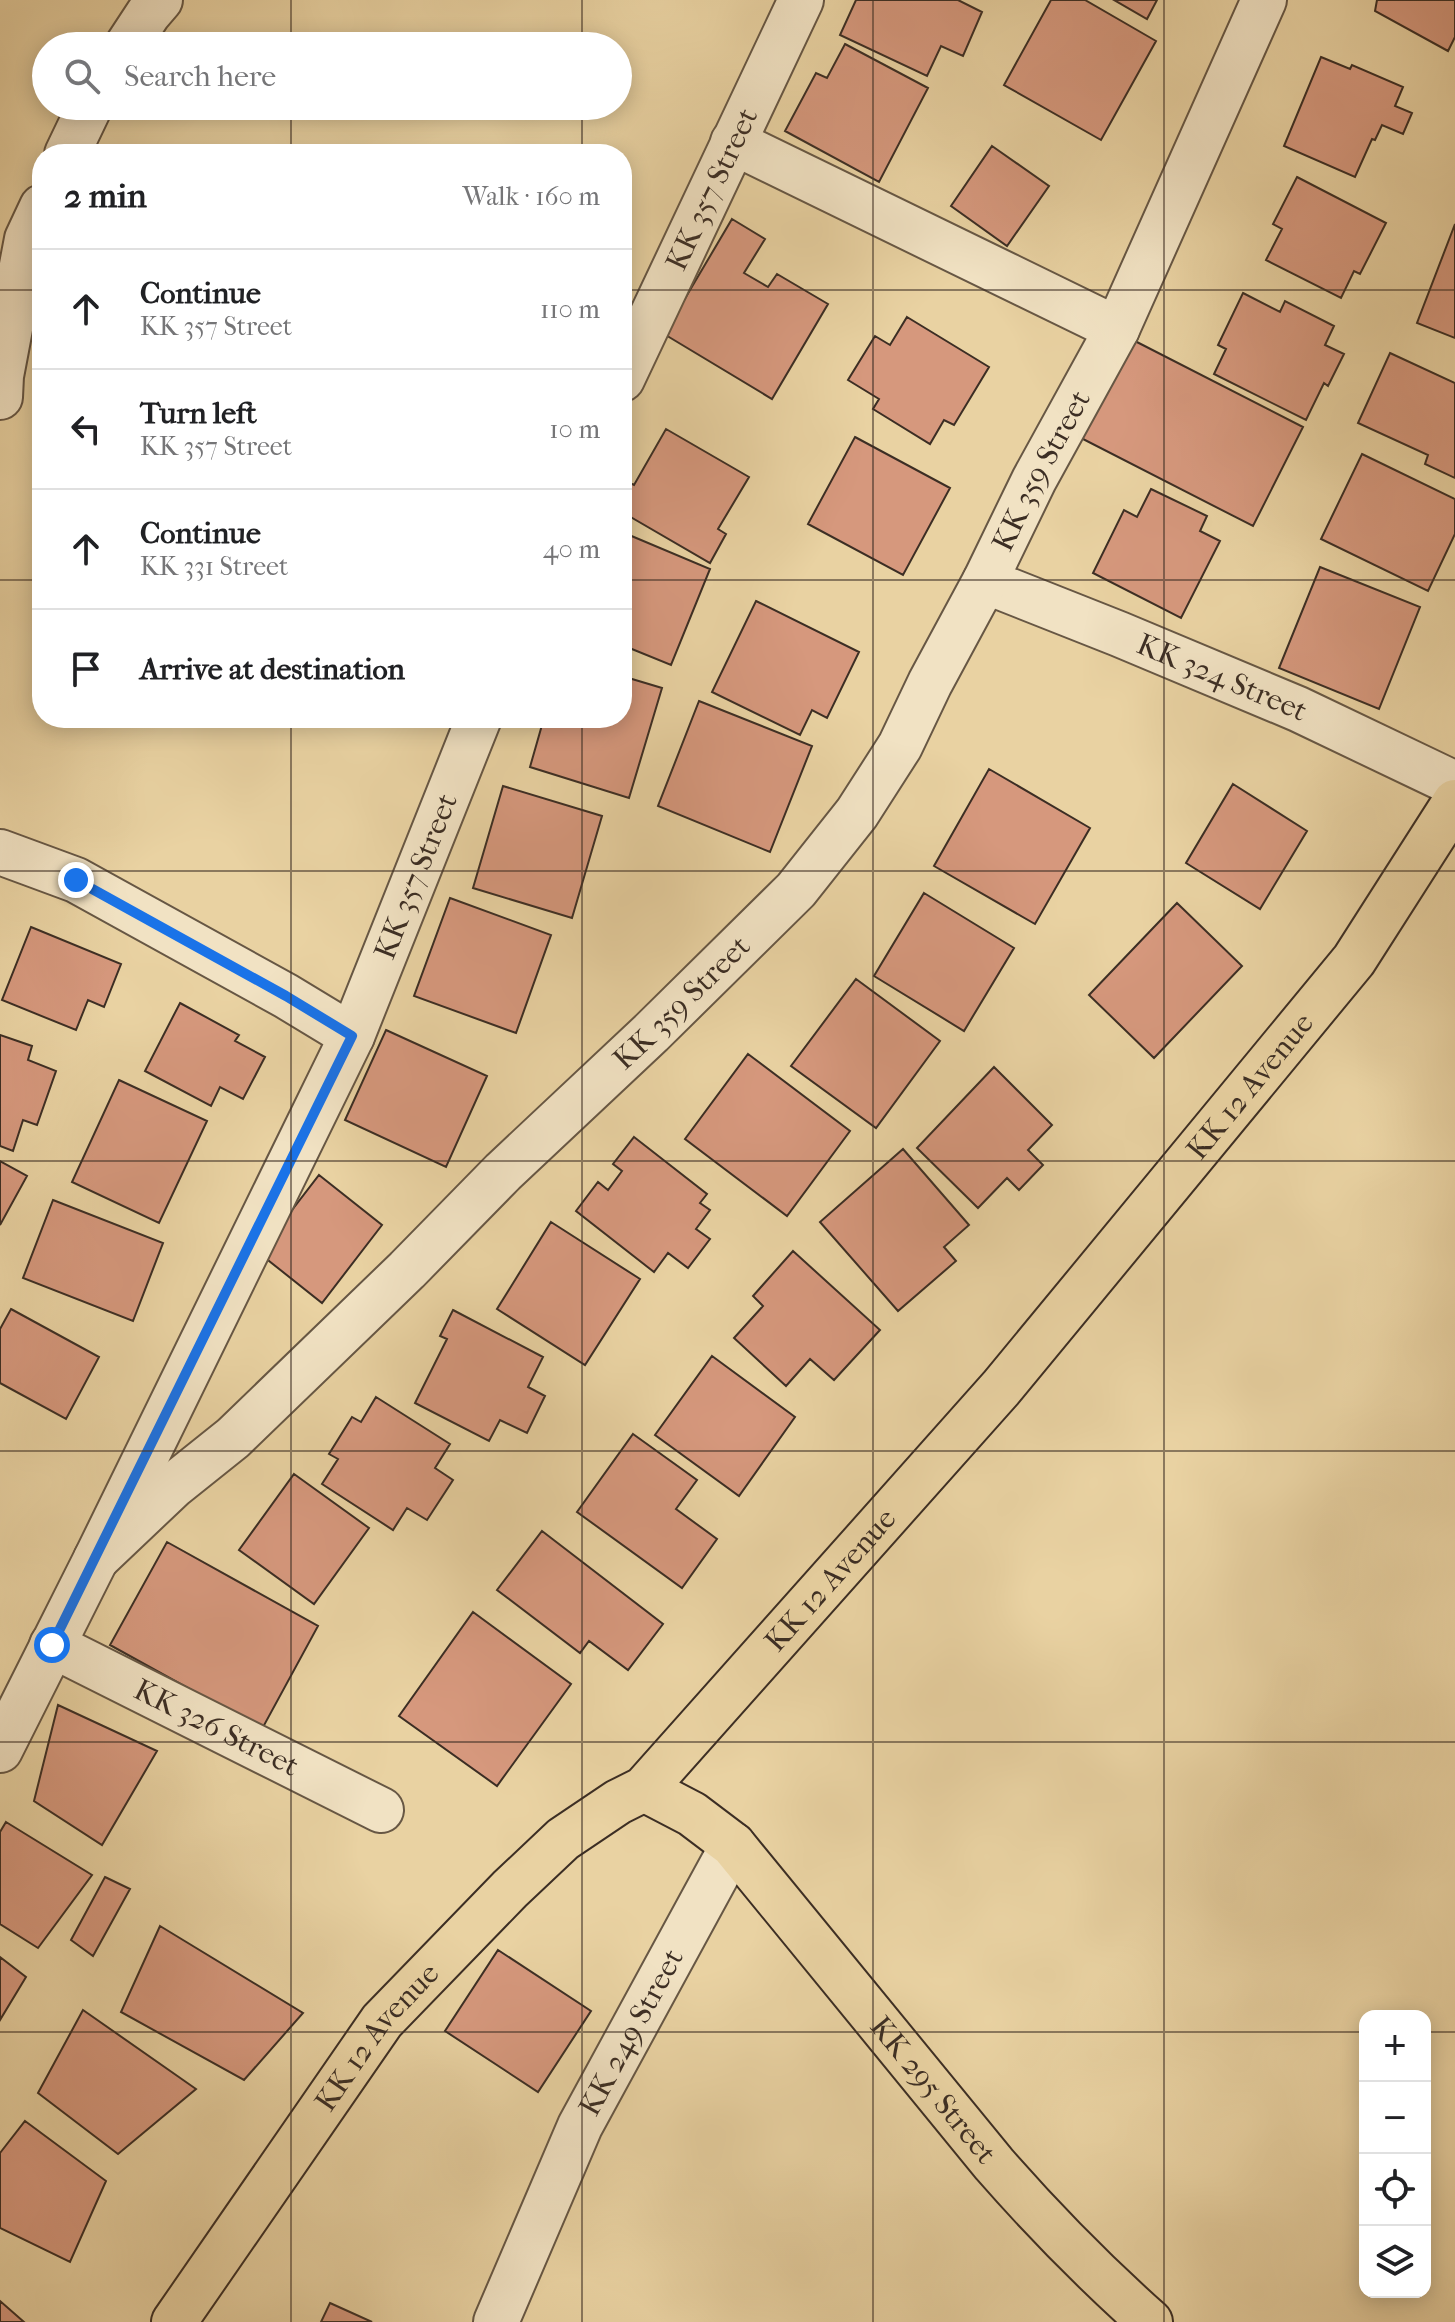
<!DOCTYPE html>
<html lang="en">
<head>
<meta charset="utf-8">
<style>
	:root { --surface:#fff; --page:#f6f6f6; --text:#202124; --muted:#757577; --line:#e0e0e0 }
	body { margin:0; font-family:"IM FELL French Canon",serif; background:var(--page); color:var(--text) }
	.controls { position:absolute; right:24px; bottom:24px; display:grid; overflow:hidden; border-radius:16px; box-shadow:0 4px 20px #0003 }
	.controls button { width:72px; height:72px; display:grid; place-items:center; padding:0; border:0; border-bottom:2px solid var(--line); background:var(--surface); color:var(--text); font:40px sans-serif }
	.stop { position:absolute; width:24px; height:24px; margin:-18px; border:6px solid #1a73e8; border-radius:50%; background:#fff }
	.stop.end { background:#1a73e8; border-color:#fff; box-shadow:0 2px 8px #0008 }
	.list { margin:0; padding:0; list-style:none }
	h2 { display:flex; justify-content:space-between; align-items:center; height:104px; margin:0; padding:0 32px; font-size:34px }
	h2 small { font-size:26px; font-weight:400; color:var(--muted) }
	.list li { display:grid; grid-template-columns:52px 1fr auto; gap:24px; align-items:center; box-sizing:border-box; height:120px; padding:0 32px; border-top:2px solid var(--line) }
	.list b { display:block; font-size:30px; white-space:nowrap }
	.list p { margin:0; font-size:26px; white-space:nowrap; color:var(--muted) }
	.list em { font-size:26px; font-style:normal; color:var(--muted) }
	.icon { flex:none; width:44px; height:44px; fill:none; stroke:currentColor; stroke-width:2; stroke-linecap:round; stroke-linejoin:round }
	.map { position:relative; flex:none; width:1455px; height:2322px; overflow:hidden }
	.search { position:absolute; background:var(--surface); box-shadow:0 4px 20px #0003; left:32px; top:32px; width:600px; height:88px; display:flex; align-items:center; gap:20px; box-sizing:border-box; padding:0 28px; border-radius:44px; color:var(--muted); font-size:30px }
	.panel { position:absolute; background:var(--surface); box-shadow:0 4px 20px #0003; left:32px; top:144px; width:600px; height:584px; border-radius:32px }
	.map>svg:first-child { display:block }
	.building { fill:#d6987d; stroke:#3c2e24; stroke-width:2 }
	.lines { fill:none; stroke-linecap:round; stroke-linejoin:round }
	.minor-casing { stroke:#675744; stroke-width:48 }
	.major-casing { stroke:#3c2e24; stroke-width:48 }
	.minor { stroke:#f1e2c3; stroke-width:44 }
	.major { stroke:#e9d2a2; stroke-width:44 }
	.route { stroke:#1a73e8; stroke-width:10 }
	.grid { fill:none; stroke:#3c2e24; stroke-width:2; stroke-opacity:0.55 }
	.labels { text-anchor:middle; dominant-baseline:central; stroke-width:6; stroke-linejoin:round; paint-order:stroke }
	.street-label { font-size:30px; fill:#3c2e24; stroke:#f1e2c3 }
</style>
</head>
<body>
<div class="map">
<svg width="1455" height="2322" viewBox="0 0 1455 2322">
	<rect width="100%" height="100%" fill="#e9d2a2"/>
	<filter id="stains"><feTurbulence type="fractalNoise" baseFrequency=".0025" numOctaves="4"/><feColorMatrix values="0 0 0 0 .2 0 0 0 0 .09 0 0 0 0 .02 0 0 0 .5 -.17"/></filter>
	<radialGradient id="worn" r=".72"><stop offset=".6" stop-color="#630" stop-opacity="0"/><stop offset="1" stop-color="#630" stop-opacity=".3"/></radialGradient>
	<path class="building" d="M856 0H958L982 12 963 56 941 46 927 76 840 35Z
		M1051 0H1085L1156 41 1101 140 1004 85Z
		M1114 0H1157L1147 19Z
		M1377 0H1455V37L1448 51 1375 11Z
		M845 44 928 88 879 182 785 131 816 73 827 78Z
		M1321 57 1350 69 1352 65 1403 87 1395 106 1412 113 1403 134 1382 125 1375 140 1372 139 1355 177 1284 146Z
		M992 146 1049 186 1007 246 951 206Z
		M1297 177 1386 223 1360 274 1354 271 1341 298 1266 260 1282 229 1273 224Z
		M732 219 765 239 744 273 768 287 777 274 828 304 772 399 664 334Z
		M1455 224V338L1417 323Z
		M1243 293 1280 312 1285 301 1334 326 1325 345 1344 354 1328 386 1324 383 1306 420 1214 374 1226 349 1218 345Z
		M907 317 989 367 954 425 944 420 930 444 873 409 879 399 848 380 875 336 890 345Z
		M1131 339 1303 427 1253 526 1081 438Z
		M1390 353 1455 383V478L1425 464 1428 455 1358 423Z
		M666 429 749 477 718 529 726 534 710 563 622 512V488L626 481 634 485Z
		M855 437 950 488 903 575 808 524Z
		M1362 454 1455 499V534L1428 591 1321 539Z
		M1151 489 1207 516 1200 531 1220 541 1181 618 1093 573 1124 510 1137 517Z
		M622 532 710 569 671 665 622 645Z
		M1320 567 1420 607 1379 709 1279 668Z
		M756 601 859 652 827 718 812 710 800 735 712 692Z
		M622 676 662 688 629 798 530 767 544 718H622Z
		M699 701 812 746 770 852 658 806Z
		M989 769 1090 828 1035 924 934 866Z
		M1233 784 1307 831 1260 909 1186 863Z
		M503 786 602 816 572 918 473 888Z
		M924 893 1014 948 964 1031 874 976Z
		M450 898 551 935 516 1033 414 996Z
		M1177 903 1242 966 1154 1058 1089 995Z
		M31 927 121 964 104 1007 88 1000 76 1030 2 1000Z
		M856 979 940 1041 876 1128 791 1066Z
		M180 1003 239 1035 235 1041 265 1057 243 1099 220 1087 211 1106 145 1071Z
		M386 1030 487 1076 446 1167 345 1120Z
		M0 1035 32 1046 28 1060 56 1071 37 1125 23 1120 13 1151 0 1146Z
		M748 1054 850 1131 787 1216 685 1139Z
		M994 1067 1052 1125 1028 1150 1043 1165 1019 1190 1007 1178 978 1208 917 1148Z
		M119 1080 207 1121 159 1223 72 1182Z
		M634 1137 707 1194 700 1203 710 1210 696 1229 710 1239 688 1268 668 1253 654 1272 576 1211 598 1182 608 1190 622 1171 613 1164Z
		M903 1149 969 1225 944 1247 956 1261 898 1311 820 1222Z
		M0 1161 27 1176 0 1225Z
		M319 1175 382 1225 322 1303 259 1253Z
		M53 1200 163 1243 133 1321 23 1278Z
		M551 1222 640 1279 585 1365 497 1309Z
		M793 1251 880 1330 834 1380 810 1359 786 1386 734 1338 763 1306 753 1296Z
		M11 1309 99 1357 66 1419 0 1383V1329Z
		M453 1310 543 1357 528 1387 545 1396 527 1433 500 1420 489 1441 415 1403 447 1339 440 1336Z
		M712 1356 795 1417 739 1496 655 1435Z
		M376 1397 450 1444 435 1468 453 1480 427 1520 407 1508 393 1530 322 1484 338 1459 329 1454 352 1417 361 1422Z
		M633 1434 697 1480 676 1509 717 1539 682 1588 577 1512Z
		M294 1474 369 1528 314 1604 239 1550Z
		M542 1531 663 1624 628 1670 589 1641 580 1653 497 1590Z
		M167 1542 318 1626 262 1729 110 1645Z
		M473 1612 571 1684 497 1786 399 1716Z
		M58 1705 157 1751 102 1845 34 1801Z
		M6 1822 92 1875 38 1948 0 1924V1832Z
		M105 1877 130 1889 93 1956 71 1940Z
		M160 1926 303 2013 244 2080 121 2012Z
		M498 1950 591 2011 538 2092 445 2031Z
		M0 1957 26 1977 0 2020Z
		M83 2010 196 2089 118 2154 38 2093Z
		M25 2121 106 2181 70 2262 0 2228V2153Z
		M0 2301 24 2322H0Z
		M330 2303 372 2322H321Z"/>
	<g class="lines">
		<defs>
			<g id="minor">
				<path d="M127 46 148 14 160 0"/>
				<path d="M733 142 1117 329"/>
				<path d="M67 154 90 106"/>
				<path id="s1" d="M622 379 801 0"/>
				<path d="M0 397 1 376 27 239 42 207"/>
				<path id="s2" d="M985 581 1119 634 1298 709 1455 784"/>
				<path d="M0 852 76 880 286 996 352 1036"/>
				<path id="s3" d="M96 1559 173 1486 233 1438 407 1270 503 1172 651 1033 796 890 857 813 900 746 930 683 985 581 1034 480 1117 329 1264 0"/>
				<path id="s4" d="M52 1645 381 1810"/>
				<path id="s5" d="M0 1750 96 1559 352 1036 479 718"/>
				<path id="s6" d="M496 2322 580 2126 733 1845"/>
			</g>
			<g id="major">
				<path id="s7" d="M644 1789 692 1814 733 1845 994 2164C1043 2220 1094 2272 1150 2322"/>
				<path id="s8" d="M174 2322 382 2021 510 1889 563 1839 618 1802 644 1789 1001 1388 1354 960 1455 802"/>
			</g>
		</defs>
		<use href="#minor" class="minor-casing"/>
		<use href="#major" class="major-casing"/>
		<use href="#minor" class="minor"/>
		<use href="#major" class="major"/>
	</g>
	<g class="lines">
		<path class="route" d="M52 1645 352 1036 286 996 76 880"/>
	</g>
	<path class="grid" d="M291 0V46M582 0V46M873 0V2322M1164 0V2322M291 106V154M582 106V154M0 290H42M622 290H1455M0 580H42M622 580H1455M291 718V2322M582 718V2322M0 871H1455M0 1161H1455M0 1451H1455M0 1742H1455M0 2032H1365M1425 2032H1455"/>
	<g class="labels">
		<g class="street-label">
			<text stroke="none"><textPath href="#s1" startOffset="210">KK 357 Street</textPath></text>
			<text stroke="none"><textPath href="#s3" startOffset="1456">KK 359 Street</textPath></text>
			<text stroke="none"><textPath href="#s2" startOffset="256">KK 324 Street</textPath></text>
			<text stroke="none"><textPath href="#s5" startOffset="968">KK 357 Street</textPath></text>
			<text stroke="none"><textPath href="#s3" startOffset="808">KK 359 Street</textPath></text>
			<text stroke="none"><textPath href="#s8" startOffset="1646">KK 12 Avenue</textPath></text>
			<text stroke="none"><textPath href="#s8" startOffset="998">KK 12 Avenue</textPath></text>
			<text stroke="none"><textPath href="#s4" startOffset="184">KK 326 Street</textPath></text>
			<text stroke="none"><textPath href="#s6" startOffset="320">KK 249 Street</textPath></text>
			<text stroke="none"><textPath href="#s8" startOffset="350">KK 12 Avenue</textPath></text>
			<text stroke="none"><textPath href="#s7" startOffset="422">KK 295 Street</textPath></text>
		</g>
	</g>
	<rect width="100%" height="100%" filter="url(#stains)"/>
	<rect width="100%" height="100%" fill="url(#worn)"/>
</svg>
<div class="controls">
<button>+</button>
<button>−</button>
<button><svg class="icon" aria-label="locate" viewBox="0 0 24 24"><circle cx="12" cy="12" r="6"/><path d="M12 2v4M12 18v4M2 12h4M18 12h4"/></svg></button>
<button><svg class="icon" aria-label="layers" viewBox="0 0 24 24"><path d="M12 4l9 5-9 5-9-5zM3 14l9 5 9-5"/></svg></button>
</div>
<div class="stop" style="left:52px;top:1645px"></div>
<div class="stop end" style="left:76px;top:880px"></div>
<div class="search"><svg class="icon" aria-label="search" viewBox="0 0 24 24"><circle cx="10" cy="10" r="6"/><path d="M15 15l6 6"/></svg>Search here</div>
<section class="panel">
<h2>2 min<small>Walk · 160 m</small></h2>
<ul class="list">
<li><svg class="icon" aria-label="ahead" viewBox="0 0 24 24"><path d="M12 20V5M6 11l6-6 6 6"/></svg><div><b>Continue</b><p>KK 357 Street</p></div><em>110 m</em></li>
<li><svg class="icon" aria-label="left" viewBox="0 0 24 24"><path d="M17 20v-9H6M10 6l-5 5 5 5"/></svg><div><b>Turn left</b><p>KK 357 Street</p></div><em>10 m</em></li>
<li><svg class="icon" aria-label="ahead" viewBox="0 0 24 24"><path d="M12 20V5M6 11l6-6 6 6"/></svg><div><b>Continue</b><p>KK 331 Street</p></div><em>40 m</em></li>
<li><svg class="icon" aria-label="arrive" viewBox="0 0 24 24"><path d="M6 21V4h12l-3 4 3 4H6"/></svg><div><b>Arrive at destination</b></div></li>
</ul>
</section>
</div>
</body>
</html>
